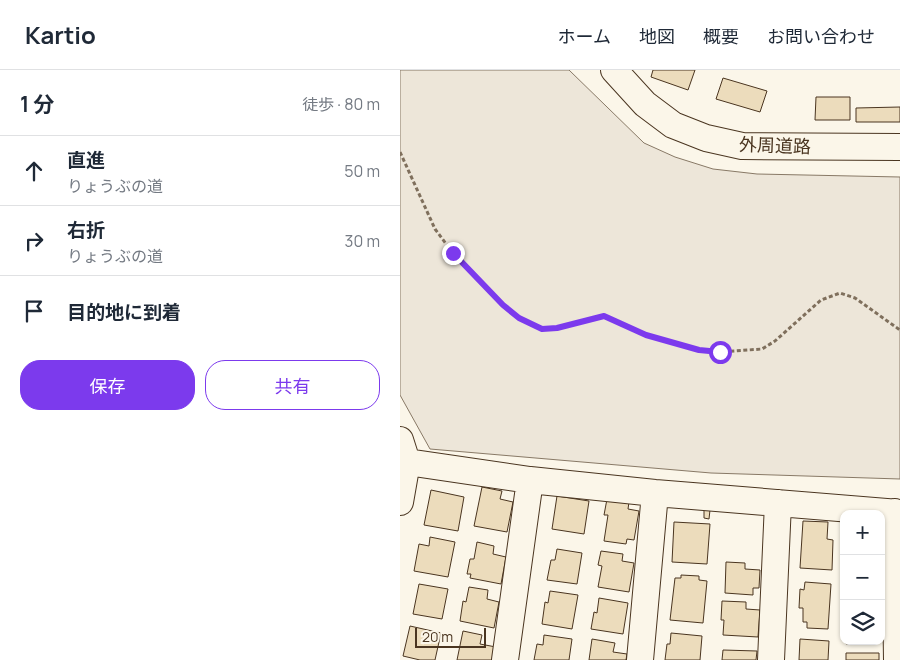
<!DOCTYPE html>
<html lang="ja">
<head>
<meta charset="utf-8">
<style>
	:root { --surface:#fff; --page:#f2f2f3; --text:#1f2937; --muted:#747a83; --line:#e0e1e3; --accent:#7c3aed }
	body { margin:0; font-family:Manrope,"Noto Sans JP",sans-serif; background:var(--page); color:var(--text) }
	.controls { position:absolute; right:15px; bottom:15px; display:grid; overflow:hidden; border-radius:10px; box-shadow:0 1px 4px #0004 }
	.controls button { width:45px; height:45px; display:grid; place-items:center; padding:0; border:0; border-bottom:1px solid var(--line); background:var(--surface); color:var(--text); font:25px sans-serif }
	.scale { position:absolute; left:15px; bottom:12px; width:71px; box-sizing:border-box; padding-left:5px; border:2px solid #4a3520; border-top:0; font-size:14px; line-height:18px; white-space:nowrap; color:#4a3520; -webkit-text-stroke:4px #fbf6e9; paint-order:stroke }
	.stop { position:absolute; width:15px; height:15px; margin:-11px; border:4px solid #7c3aed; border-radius:50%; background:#fff }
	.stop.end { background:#7c3aed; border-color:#fff; box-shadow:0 1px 5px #0008 }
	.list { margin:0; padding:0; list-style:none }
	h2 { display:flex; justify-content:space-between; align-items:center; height:65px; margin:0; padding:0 20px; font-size:21px }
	h2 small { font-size:16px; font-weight:400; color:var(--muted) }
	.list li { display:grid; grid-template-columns:32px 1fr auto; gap:15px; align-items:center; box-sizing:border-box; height:70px; padding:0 20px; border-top:1px solid var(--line) }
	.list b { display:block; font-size:19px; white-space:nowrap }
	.list p { margin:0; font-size:16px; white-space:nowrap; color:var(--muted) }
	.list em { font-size:16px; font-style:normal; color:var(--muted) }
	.actions { display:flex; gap:10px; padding:15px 20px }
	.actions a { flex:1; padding:11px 0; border:1px solid var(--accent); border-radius:20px; text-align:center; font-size:18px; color:var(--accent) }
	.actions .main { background:var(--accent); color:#fff }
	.icon { flex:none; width:28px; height:28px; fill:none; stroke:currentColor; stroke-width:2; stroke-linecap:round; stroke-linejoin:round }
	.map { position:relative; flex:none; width:500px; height:590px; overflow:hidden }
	header { display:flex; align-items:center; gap:30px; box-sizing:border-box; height:70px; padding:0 25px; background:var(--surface); border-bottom:1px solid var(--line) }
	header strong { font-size:24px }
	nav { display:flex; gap:28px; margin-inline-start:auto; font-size:18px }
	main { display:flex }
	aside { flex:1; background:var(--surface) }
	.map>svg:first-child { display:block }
	.green { fill:#ede6d9; stroke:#887966 }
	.building { fill:#ecdcbc; stroke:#4a3520 }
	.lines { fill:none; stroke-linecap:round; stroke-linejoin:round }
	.minor-casing { stroke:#4a3520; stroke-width:28 }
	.path { stroke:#7f6f5c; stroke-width:3; stroke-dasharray:4 2.5; stroke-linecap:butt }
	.minor { stroke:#fbf6e9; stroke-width:26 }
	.route { stroke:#7c3aed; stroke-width:6 }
	.labels { text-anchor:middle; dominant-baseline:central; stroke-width:4; stroke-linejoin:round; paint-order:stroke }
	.street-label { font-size:18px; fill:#4a3520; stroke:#fbf6e9 }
</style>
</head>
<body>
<header>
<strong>Kartio</strong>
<nav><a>ホーム</a><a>地図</a><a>概要</a><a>お問い合わせ</a></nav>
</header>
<main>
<aside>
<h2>1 分<small>徒歩 · 80 m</small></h2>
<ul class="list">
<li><svg class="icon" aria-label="ahead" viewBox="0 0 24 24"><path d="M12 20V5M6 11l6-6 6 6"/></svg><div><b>直進</b><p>りょうぶの道</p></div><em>50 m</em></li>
<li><svg class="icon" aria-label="right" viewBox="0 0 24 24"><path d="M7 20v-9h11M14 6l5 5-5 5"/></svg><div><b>右折</b><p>りょうぶの道</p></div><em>30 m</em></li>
<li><svg class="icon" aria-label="arrive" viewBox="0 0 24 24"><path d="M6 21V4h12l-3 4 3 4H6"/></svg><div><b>目的地に到着</b></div></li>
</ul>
<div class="actions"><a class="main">保存</a><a>共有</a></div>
</aside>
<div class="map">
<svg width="500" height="590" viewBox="0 0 500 590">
	<rect width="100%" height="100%" fill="#fbf6e9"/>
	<path class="green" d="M0 0H169L244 73 275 87 313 99 357 104 500 107V409L311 403 30 379 0 325Z"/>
	<path class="building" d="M253 0H295L288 20 251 7Z
		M323 8 367 21 360 42 316 29Z
		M416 27H450V50H415Z
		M500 37V52H456V38Z
		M82 417 102 421 100 429 113 432 107 462 74 456Z
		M31 420 64 427 58 461 24 455Z
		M157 426 189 431 184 464 152 459Z
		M207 429 229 432 228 439 239 441 234 470 227 469 226 474 204 471 208 445H204Z
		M304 440H310L309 449 304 448Z
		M403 451 428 452 427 469 433 470 432 500 400 498Z
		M274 452 310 454 307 494 272 492Z
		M30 467 55 472 48 507 14 501 19 474 29 476Z
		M77 472 94 476 93 484 106 487 101 514 70 508 71 504H67L70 489H74Z
		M157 479 182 483 177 514 147 510 151 490H155Z
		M201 481 223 484 222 491 234 493 229 522 198 517 202 496 198 495Z
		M326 492 345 493V499L360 500 359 518H353V525L325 523Z
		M281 505 299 506V510L307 511 303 553 270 550 275 508H281Z
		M405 512 431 514 428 559 407 558V552H403V538H399L400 519 404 520Z
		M19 514 48 519 42 549 13 544Z
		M69 517 88 520 87 529 99 532 94 558 60 551 63 531 66 532Z
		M150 521 178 525 172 559 142 554 145 532 148 533Z
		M199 528 228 533 223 564 191 559 194 542 197 543Z
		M322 531 346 532V539L360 540 358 567 323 565 324 550H321Z
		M10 556 41 563 35 590H20L3 586Z
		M63 561 82 565 80 574 96 577 93 590H57Z
		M271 563 302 566 300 590H265L267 574H270Z
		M144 565 172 569 169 590H134L137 574 143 575Z
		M192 569 215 573 213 582 227 584 226 590H189Z
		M400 569 429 571 428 590H399Z
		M446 571H468V574H446Z
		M323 580 357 581 356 590H322Z
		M446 583H479V590H446Z"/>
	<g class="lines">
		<defs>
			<path id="minor" d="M214 0 245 34 273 55 306 68 342 76 500 77
				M0 370 7 392 130 410 255 423 500 443
				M0 390 7 392 0 432
				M495 442 497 590
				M105 590 130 410
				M240 590 255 423
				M371 590 378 433"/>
		</defs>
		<use href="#minor" class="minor-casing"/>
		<path class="path" d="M0 82 35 159 53 183 103 235 119 248 142 259 157 258 204 246 246 265 299 280 320 282 362 279 375 271 421 230 440 223 455 228 500 260"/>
		<use href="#minor" class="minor"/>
	</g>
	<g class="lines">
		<path class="route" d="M53 183 103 235 119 248 142 259 157 258 204 246 246 265 299 280 320 282"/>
	</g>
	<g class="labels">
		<g class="street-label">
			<text transform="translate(375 75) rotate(2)">外周道路</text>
		</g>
	</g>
</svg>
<div class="controls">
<button>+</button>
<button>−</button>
<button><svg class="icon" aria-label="layers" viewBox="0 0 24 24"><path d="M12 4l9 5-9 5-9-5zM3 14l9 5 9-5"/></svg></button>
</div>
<div class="scale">20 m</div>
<div class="stop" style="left:320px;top:282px"></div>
<div class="stop end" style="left:53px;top:183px"></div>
</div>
</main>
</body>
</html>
